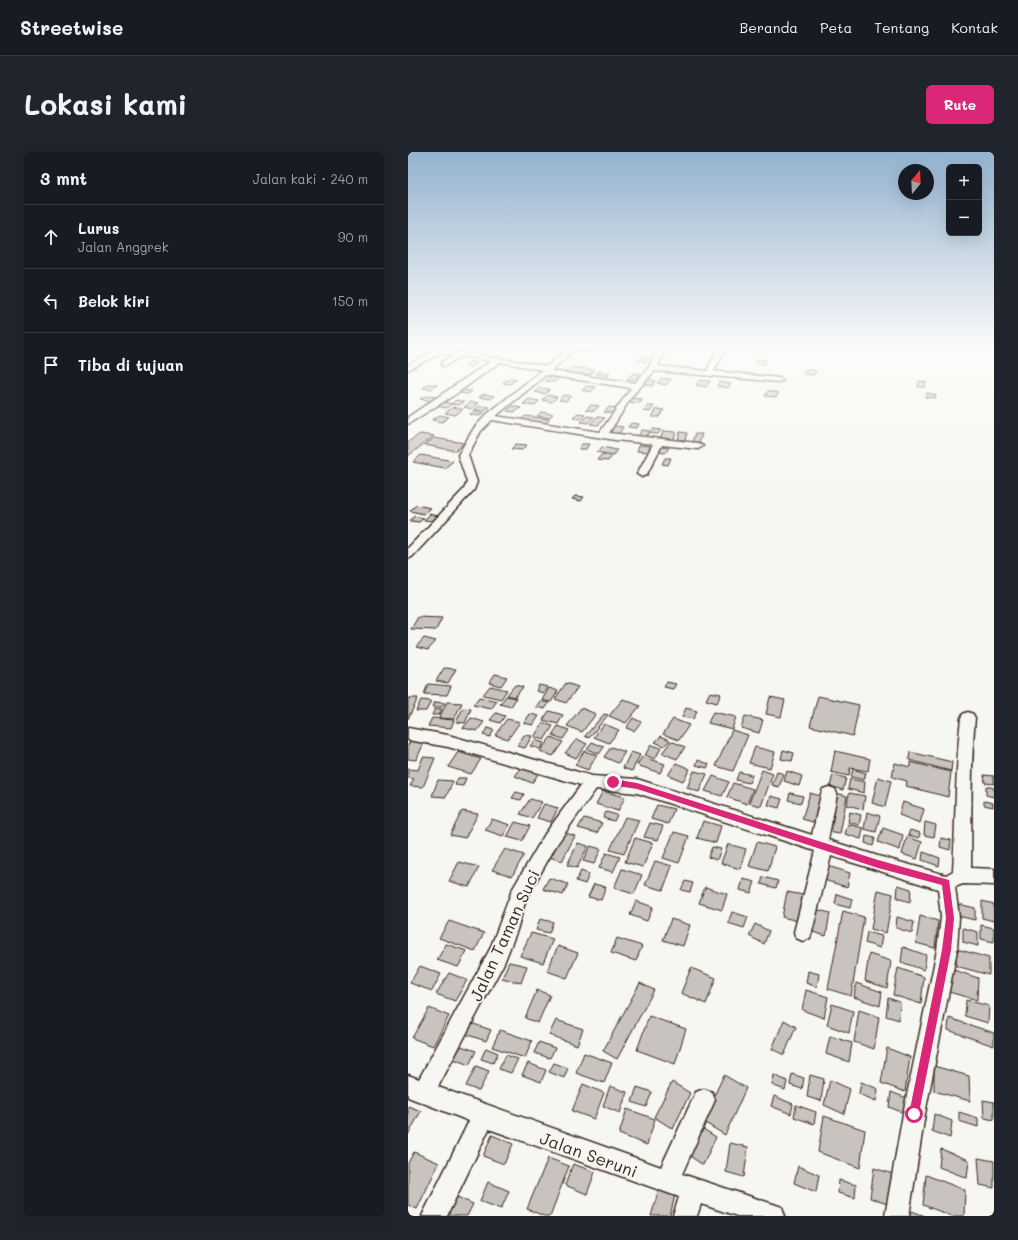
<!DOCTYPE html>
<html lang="id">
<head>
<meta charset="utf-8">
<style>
	:root { --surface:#171b24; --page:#20242c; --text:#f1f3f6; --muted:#9ea1a6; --line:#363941; --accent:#db2777 }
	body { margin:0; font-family:Mali,sans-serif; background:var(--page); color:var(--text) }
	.controls { position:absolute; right:12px; top:12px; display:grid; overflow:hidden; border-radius:6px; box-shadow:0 4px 16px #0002 }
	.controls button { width:36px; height:36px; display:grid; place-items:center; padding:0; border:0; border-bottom:1px solid var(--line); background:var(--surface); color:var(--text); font:20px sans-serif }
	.compass { position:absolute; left:490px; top:12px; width:36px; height:36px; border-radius:50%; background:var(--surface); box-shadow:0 4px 16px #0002; rotate:18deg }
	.stop { position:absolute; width:12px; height:12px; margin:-9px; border:3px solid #db2777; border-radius:50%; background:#fff }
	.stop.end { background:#db2777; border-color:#fff; box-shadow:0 1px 4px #0008 }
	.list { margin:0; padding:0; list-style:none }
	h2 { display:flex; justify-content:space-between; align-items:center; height:52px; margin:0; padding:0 16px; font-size:17px }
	h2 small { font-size:13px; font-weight:400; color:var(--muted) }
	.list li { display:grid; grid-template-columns:26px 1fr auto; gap:12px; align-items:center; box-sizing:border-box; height:64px; padding:0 16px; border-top:1px solid var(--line) }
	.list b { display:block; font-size:15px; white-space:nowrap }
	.list p { margin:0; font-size:13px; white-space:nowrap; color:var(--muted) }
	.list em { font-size:13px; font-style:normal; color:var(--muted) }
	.icon { flex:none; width:22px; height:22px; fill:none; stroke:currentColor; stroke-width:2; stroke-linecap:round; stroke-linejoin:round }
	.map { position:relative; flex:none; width:586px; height:1064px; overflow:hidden; border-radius:6px }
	header { display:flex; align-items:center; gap:24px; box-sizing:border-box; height:56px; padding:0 20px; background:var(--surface); border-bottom:1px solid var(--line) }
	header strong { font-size:19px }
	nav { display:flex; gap:22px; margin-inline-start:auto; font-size:14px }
	.intro { display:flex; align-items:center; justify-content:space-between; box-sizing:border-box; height:96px; padding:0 24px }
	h1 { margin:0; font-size:28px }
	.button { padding:10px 18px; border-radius:6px; background:var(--accent); color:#fff; font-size:14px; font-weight:700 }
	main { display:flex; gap:24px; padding:0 24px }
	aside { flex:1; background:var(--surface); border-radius:6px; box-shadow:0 4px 16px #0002 }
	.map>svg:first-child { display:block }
	.building { fill:#c8c3be; stroke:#3b2a1e }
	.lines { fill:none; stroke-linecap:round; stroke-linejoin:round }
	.street-casing { stroke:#3b2a1e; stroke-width:3 }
	.street { fill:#f6f6f2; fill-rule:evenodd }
	.route { fill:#db2777 }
	.labels { text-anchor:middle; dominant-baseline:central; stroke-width:3.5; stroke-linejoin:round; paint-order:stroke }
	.near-street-label { font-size:17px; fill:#3b2a1e; stroke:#f6f6f2 }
</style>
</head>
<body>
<header>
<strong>Streetwise</strong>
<nav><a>Beranda</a><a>Peta</a><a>Tentang</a><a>Kontak</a></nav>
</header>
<div class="intro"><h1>Lokasi kami</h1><a class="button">Rute</a></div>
<main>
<aside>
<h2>3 mnt<small>Jalan kaki · 240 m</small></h2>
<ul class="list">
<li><svg class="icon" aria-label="ahead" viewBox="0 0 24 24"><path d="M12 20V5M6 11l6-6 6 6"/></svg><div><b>Lurus</b><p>Jalan Anggrek</p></div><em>90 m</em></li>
<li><svg class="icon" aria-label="left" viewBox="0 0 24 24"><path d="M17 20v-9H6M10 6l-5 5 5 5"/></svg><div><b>Belok kiri</b></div><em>150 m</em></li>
<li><svg class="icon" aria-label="arrive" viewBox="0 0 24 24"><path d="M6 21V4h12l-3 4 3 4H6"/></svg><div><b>Tiba di tujuan</b></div></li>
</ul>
</aside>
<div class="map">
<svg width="586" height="1064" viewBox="0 0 586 1064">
	<rect width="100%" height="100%" fill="#f6f6f2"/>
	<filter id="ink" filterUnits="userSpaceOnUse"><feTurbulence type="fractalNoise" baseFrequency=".025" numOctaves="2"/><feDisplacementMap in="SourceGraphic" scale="8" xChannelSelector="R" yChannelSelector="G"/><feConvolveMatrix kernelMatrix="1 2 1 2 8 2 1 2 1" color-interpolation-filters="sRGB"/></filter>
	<g filter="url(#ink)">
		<path class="building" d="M141 195 151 196 147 200 137 198Z
			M173 197 184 198 181 201 170 199Z
			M234 204 242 205 238 210 230 208Z
			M350 207 359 208 356 212 347 211Z
			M62 210 69 211 63 215 56 214Z
			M163 215 187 218 181 223 157 220Z
			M398 217 408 219 406 223 395 222Z
			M191 219 202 221 200 224 188 222Z
			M225 221 232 222 226 228 219 227Z
			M142 225 151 226 146 230 137 229Z
			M102 226 109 227 102 232 95 231Z
			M254 226 263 227 258 233 249 231Z
			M239 227 248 229 244 234 234 232Z
			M292 228 302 229 298 235 288 233Z
			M511 229 518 230 517 235H510Z
			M312 230 323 232 320 236 309 234Z
			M20 232 29 233 23 237 15 236Z
			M179 234 188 235 183 240 174 238Z
			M132 236 142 237 137 242 127 240Z
			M54 238 64 239 60 242 50 241Z
			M360 239 371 241 368 245 357 244Z
			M519 241 528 243 527 246 517 245Z
			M76 242 87 244 83 247 71 245Z
			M140 243 149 245 144 250 134 248Z
			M155 243 163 244 158 249 151 248Z
			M18 244 29 245 24 249 12 247Z
			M223 246 235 247 232 251 220 250Z
			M121 247 131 249 126 254 115 252Z
			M48 248 56 250 51 253 43 252Z
			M35 250 44 252 38 256 29 254Z
			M63 250 71 251 64 257 56 255Z
			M183 253 191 254 186 259 178 258Z
			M72 254 82 255 77 259 66 258Z
			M104 254 113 256 107 260 99 259Z
			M239 254H246L242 260 236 259Z
			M45 255 55 257 47 263 37 261Z
			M201 255 209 256 204 261 196 260Z
			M249 257 256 258 251 265H244Z
			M66 259 76 261 72 264 62 263Z
			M133 260 145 262 141 266 129 264Z
			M170 261 177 262 173 267 165 265Z
			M32 263 41 265 34 270 24 268Z
			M117 264 141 267 137 272 113 268Z
			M179 264 186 265 180 271 173 270Z
			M189 265 197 266 190 273 182 272Z
			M223 271 231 272 229 276 220 275Z
			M206 274 215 275 211 282 202 281Z
			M245 277 253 278 250 282 242 281Z
			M234 278 242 279 238 285 230 284Z
			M255 279 268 280 266 287 253 286Z
			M272 280 279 281 277 288 270 287Z
			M12 282 26 284 0 304V290Z
			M287 282H294L291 290H284Z
			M26 286 56 291 48 299 17 293Z
			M108 292 119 293 114 298 103 297Z
			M174 292H181L178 297H171Z
			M231 293 242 294 240 300 229 299Z
			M194 295 209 298 205 303 189 300Z
			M252 295 261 296 257 301 248 300Z
			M194 302 204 304 200 309 189 308Z
			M13 303 45 309 37 316 5 310Z
			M257 306H263L260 313 254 312Z
			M167 344 176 345 173 349 164 347Z
			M8 353 23 356 16 362 2 359Z
			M22 362 30 364 24 369 16 368Z
			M6 364 16 366 11 370 2 369Z
			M10 465 34 466 28 478 3 477Z
			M16 486 28 489 20 498 8 495Z
			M36 516 48 517 40 531 28 529Z
			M87 522 99 525 93 534 81 531Z
			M259 530 268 532 265 537 256 535Z
			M158 531 170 535 158 551 147 547Z
			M20 532 43 534 39 543 16 542Z
			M107 533 115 535 107 545 99 543Z
			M131 533 140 535 136 541 128 539Z
			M82 534 99 538 93 547 75 543Z
			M141 536 150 539 143 550 134 548Z
			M302 540 313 542 309 551 298 548Z
			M98 544 108 546 103 555 92 552Z
			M410 544 451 553 445 584 402 574Z
			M71 545 89 549 83 557 65 553Z
			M362 545 377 548 373 565 358 562Z
			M0 546H10L0 567Z
			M215 547 232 554 218 571 201 564Z
			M13 548 23 549 18 559H8Z
			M132 549 141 551 137 557 128 555Z
			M27 550 37 551 34 555H25Z
			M39 550 54 551 46 567 31 566Z
			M55 556 63 557 57 571 48 570Z
			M173 556 188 562 174 580 159 574Z
			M278 556 289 559 285 567 274 565Z
			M27 557H34L31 563H24Z
			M141 559 155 563 150 572 135 568Z
			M305 560 328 565 324 577 300 571Z
			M88 561 97 564 92 571 82 568Z
			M122 562 131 564 125 573 116 571Z
			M196 562 200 563 181 586 177 584Z
			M337 564 355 568 351 581 333 576Z
			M24 566 46 568 43 576 20 574Z
			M63 566 76 570 69 579 55 576Z
			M225 566 233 570 226 579 218 576Z
			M99 567 112 570 100 587 87 583Z
			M265 567 281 573 271 588 255 582Z
			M135 571 145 574 136 588 126 585Z
			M196 572 211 578 201 591 186 585Z
			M150 574 161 578 155 587 144 583Z
			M79 576 86 578 82 585 75 583Z
			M324 578 340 583 325 619 308 614Z
			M116 583 124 584 117 596 109 594Z
			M253 584 262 588 256 594 247 590Z
			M143 585 155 590 145 604 132 599Z
			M169 587 179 592 168 606 157 601Z
			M3 588 17 589 8 608 0 607V593Z
			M127 588 136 591 132 597 122 594Z
			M263 589 277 595 269 607 254 601Z
			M184 590 196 595 191 602 179 597Z
			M243 593 253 596 247 607 237 603Z
			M203 595 217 600 210 611 196 605Z
			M347 595 367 600 362 616 341 611Z
			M375 598 386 601 384 609 373 607Z
			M176 599 189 603 180 618 167 613Z
			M427 599 462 607 460 619 442 616 441 624 423 620Z
			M50 600 73 607 63 622 40 615Z
			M223 600 232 603 224 619 215 616Z
			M502 600 544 610 543 619 501 608Z
			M15 605 27 606 15 635 2 634 6 627 0 626V617L10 618Z
			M234 605 257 612 252 621 229 613Z
			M290 608 301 612 299 616 288 613Z
			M502 610 543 620 540 645 498 634 499 629 484 625 487 611 502 615Z
			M268 611 282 617 275 629 260 623Z
			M113 616 130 622 124 631 107 624Z
			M445 617 458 621 456 628 443 625Z
			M354 618 365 622 353 654 341 651Z
			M286 619 299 622 291 640 279 636Z
			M379 619 394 624 391 634 376 629Z
			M331 620 344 623 341 631 328 628Z
			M369 620 376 622 371 635 364 633Z
			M425 623 438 626 435 638 422 634Z
			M576 623 586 624V632L577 631Z
			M305 624 321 630 314 644 297 639Z
			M470 625 483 629 477 655 464 651Z
			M50 626H58L55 634 47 633Z
			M442 627 457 630 456 641 440 637Z
			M30 628 45 629 38 645 24 644Z
			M325 631 345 637 339 652 319 645Z
			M578 634 586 636V645L578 643Z
			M195 639 217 645 210 659 188 652Z
			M108 640 116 642 113 648 104 646Z
			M382 641 395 644 393 651 380 648Z
			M402 641 419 646 412 672 394 667Z
			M428 641 439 644 432 682 420 680Z
			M441 641 457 644 455 657 439 653Z
			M363 644 374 647 371 656 360 653Z
			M122 647 134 650 124 666 112 662Z
			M576 649 585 651V655L576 653Z
			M495 650 516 657 512 671 491 663Z
			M136 652 150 656 143 670 129 666Z
			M249 653 266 657 260 672 243 667Z
			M54 659 70 662 57 686 42 683Z
			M198 660 209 663 206 669 195 666Z
			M442 660 453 663 451 673 440 670Z
			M459 660 472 664 468 680 456 677Z
			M217 665 231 668 216 702 202 698Z
			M176 666 194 671 189 681 170 676Z
			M84 667 102 673 95 684 77 678Z
			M295 669 313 674 308 691 289 686Z
			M107 670 122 674 114 689 99 685Z
			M517 670 528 673 526 685 516 683Z
			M242 671 255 674 250 688 236 685Z
			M440 672 455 676 453 687 437 682Z
			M475 676 495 683 492 698 470 690Z
			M502 678 512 681 511 686 500 683Z
			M152 679 167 684 154 709 138 704Z
			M266 680 281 684 271 711 255 706Z
			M458 684 467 686 465 694 457 691Z
			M499 685 514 690 509 707 494 702Z
			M227 686 245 691 235 715 217 710Z
			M533 686 543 688 542 698 532 695Z
			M349 690 367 695 360 719 341 714Z
			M170 691 180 694 169 716 159 713Z
			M320 692 338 697 332 717 313 711Z
			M182 694 193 697 186 712 175 709Z
			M304 695 313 697 309 708 300 705Z
			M97 697 116 703 104 724 84 718Z
			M515 700 532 706 531 714 514 708Z
			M198 701 212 705 205 720 191 716Z
			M247 709 264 714 255 738 237 733Z
			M51 710 71 715 61 735 41 729Z
			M420 714 442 721 439 735 416 728Z
			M214 717 234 723 226 742 206 736Z
			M173 719 181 722 177 732 168 729Z
			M355 725 370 729 368 736 353 732Z
			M141 726 160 732 155 743 135 737Z
			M335 727 347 730 343 741 332 738Z
			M277 729 285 731 282 740 273 738Z
			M186 732 198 735 193 748 180 745Z
			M490 733 503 737 502 750 489 746Z
			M297 735 319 742 314 758 291 751Z
			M470 738 485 742 478 781 463 777Z
			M379 740 395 743 390 769 374 765Z
			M429 742 444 747 442 756 427 752Z
			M228 749 245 755 239 769 222 763Z
			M574 749 586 752V769L574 766Z
			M550 752 567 756V768L550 764Z
			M407 757 422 761 418 784 402 779Z
			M435 759 456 765 443 844 420 837Z
			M324 760 340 765 336 776 320 771Z
			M512 764 530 769 527 796 508 791Z
			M489 765 506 770 504 781 488 776Z
			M132 767 145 770 141 781 128 778Z
			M263 767 282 773 275 794 255 788Z
			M41 769 76 781 67 799 31 786Z
			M347 772 361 779 356 792 341 784Z
			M573 773 586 776V790L573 787Z
			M555 776 570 780V794L555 790Z
			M459 780 474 784 472 796 457 791Z
			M123 781 145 787 135 811 112 804Z
			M209 786 234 794 228 809 203 801Z
			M38 792 59 799 50 815 29 808Z
			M150 794 170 801 159 826 139 819Z
			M495 795 518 803 516 818 493 810Z
			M549 797 581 806V823L548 814Z
			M461 802 483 809 479 836 457 829Z
			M101 810 119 814 113 831 94 826Z
			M12 814 33 822 24 839 2 831Z
			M283 816 308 826 298 852 273 841Z
			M490 816 516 825 513 852 485 843Z
			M543 817 570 826 569 848 541 840Z
			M400 819 411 822 409 835 398 831Z
			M41 821 59 828 47 849 28 842Z
			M232 831 246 838 209 907 195 899Z
			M448 831 474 840 472 854 446 845Z
			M129 838 142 843 130 871 117 866Z
			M398 838 420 845 416 866 394 858Z
			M480 846 492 850 491 868 478 864Z
			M558 848 581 854 580 871 557 864Z
			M424 852 445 859 441 881 419 873Z
			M21 856 41 864 25 894 4 886Z
			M451 858 471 865 466 897 446 890Z
			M241 864 278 877 267 912 229 898Z
			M541 866 586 881V894L540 878Z
			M148 868 175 877 169 893 141 883Z
			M376 868 388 875 376 903 364 897Z
			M63 871 83 878 78 889 57 882Z
			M92 878 124 889 117 906 84 895Z
			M422 884 444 891 441 910 418 902Z
			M131 890 147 896 142 906 126 901Z
			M53 894 68 899 61 913 46 907Z
			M78 896 90 901 85 911 73 907Z
			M479 896 502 905 497 940 473 931Z
			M176 901 204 911 196 931 168 921Z
			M98 903 110 907 103 921 91 917Z
			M120 911 138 918 133 930 114 923Z
			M146 911 160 916 156 926 141 920Z
			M68 914 81 919 71 939 58 934Z
			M526 914 561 924 562 949 526 939Z
			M384 922 396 926 394 937 382 933Z
			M316 923 338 936 317 983 294 969Z
			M366 923 379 929 377 938 364 933Z
			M402 923 416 927 413 949 399 945Z
			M422 928 442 937 436 962 416 953Z
			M264 930 282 941 265 977 246 965Z
			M453 930 470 937 468 949 451 942Z
			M175 932 196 941 186 967 164 959Z
			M202 934 219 940 212 961 195 954Z
			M229 935 244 940 238 955 224 950Z
			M483 940 499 946 496 961 481 955Z
			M366 944 385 952 383 962 363 954Z
			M575 948 586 950V968L576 966Z
			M388 953 408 960 406 972 386 965Z
			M0 954 13 959 0 983Z
			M219 957 247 967 239 993 211 982Z
			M551 960 570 966V975L551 969Z
			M526 962 544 969 542 986 524 979Z
			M416 964 457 978 452 1016 410 1000Z
			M292 975 308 985 295 1013 279 1002Z
			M84 983 105 992 96 1012 75 1004Z
			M322 991 340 995 336 1025 318 1020Z
			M533 997 561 1008 559 1026 531 1015Z
			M6 1000 31 1011 9 1057 0 1053V1011Z
			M140 1006 161 1014 142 1064H136L119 1057Z
			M570 1006 586 1009V1036L572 1033Z
			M165 1012 187 1020 179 1042 157 1033Z
			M390 1014 411 1023 408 1040 386 1031Z
			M466 1016 485 1022 482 1053 462 1046Z
			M518 1023 557 1038 556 1064H544L515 1053Z
			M431 1028 448 1033 447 1046 430 1041Z
			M80 1030 101 1039 93 1057 72 1049Z
			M251 1037 267 1043 262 1064H243Z
			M40 1041 65 1052 59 1064H30Z
			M504 1059 517 1064H503Z"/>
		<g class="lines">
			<defs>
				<path id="street" d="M0 194H13L139 214 163 194H171L143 219 227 231 241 215 251 194H259L250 214 299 219 311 194H319L306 219 371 226 375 228 371 230 247 219 224 244 201 281 290 291 295 294 290 297 254 293 239 322 234 325 229 322 245 292 207 288 84 268 73 279 60 303 69 330 66 338 4 405 0 406V396L56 337 59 330 50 303 66 276 78 263 134 218 92 210 48 242 0 272V265L83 209 54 204 37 214H34V210L46 203 33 201 0 218V213L24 200 0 196ZM138 223 223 236 192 280 88 264Z
					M560 560 565 562 567 566C562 616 564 666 563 716L586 717V733L555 732 547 735 551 765 549 798 517 962 501 1064H477L495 962 529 798 533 765 530 737 423 704 404 780 402 786 395 789 388 786 386 780 407 699 229 641 188 637 149 692 118 747 109 778 96 811 30 935 253 1015 288 940 296 937 304 940 307 948 274 1022 365 1052 374 1055 377 1064H329L293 1052 289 1064H265L271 1045 81 977 39 1064H14L61 969 0 945V923L11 927 82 797 104 738 137 682 173 633 40 595 0 588V576L40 583 184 624 229 627 404 683 413 642 415 637 421 635 427 637 429 642 420 688 470 704 538 723 545 719C548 668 547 617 553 566L555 562Z"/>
			</defs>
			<use href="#street" class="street-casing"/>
			<use href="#street" class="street"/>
		</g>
	</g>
	<linearGradient id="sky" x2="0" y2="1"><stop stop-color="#94b2cf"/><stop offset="0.57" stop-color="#fbfbf9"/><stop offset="1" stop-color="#fbfbf9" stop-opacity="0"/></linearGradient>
	<rect width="586" height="343" fill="url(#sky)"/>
	<path class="route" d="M205 627 229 631 254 639 470 708 541 728 546 766 543 798 510 966 506 967 502 966 501 962 534 798 538 766 534 733 470 716 254 645 229 637 203 633 202 630Z"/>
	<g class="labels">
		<g class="near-street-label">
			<text transform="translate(96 783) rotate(-65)">Jalan Taman Suci</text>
			<text transform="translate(181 1002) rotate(20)">Jalan Seruni</text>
		</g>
	</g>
</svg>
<div class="controls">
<button>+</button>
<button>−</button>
</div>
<svg class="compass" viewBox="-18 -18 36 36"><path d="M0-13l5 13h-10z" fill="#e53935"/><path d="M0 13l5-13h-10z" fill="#9ea1a6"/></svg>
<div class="stop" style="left:506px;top:962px"></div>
<div class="stop end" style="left:205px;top:630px"></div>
</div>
</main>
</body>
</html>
